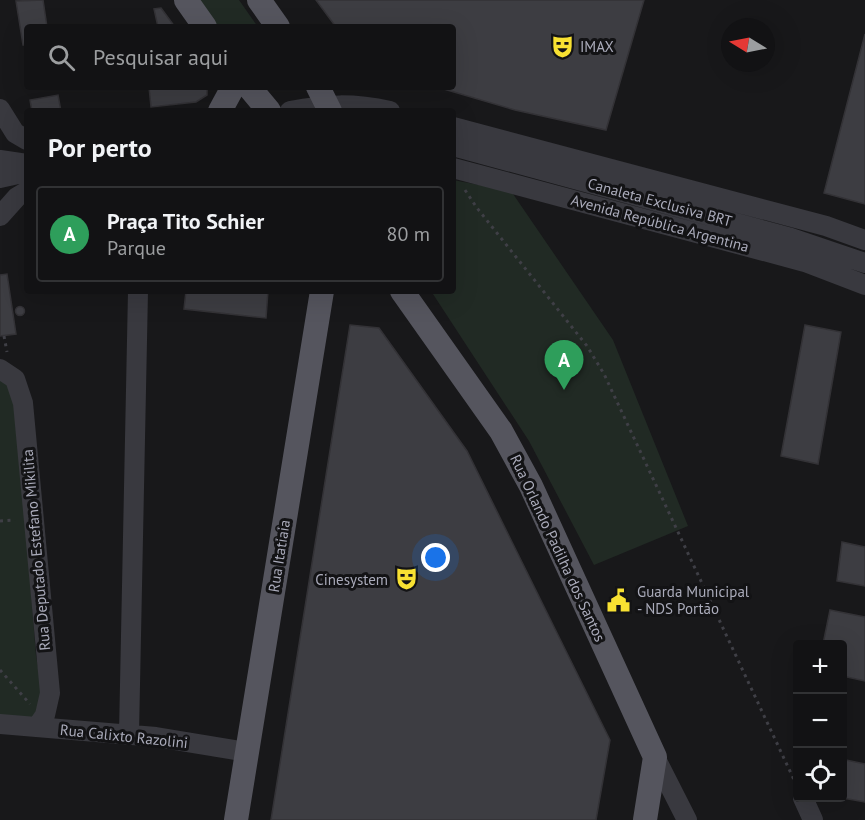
<!DOCTYPE html>
<html lang="pt">
<head>
<meta charset="utf-8">
<style>
	:root { --surface:#121214; --page:#1f2022; --text:#f1f3f6; --muted:#9c9ea0; --line:#313234; --accent:#f8e132 }
	body { margin:0; font-family:"PT Sans",sans-serif; background:var(--page); color:var(--text) }
	.controls { position:absolute; right:18px; bottom:18px; display:grid; overflow:hidden; border-radius:6px; box-shadow:0 6px 24px #0002 }
	.controls button { width:54px; height:54px; display:grid; place-items:center; padding:0; border:0; border-bottom:2px solid var(--line); background:var(--surface); color:var(--text); font:30px sans-serif }
	.compass { position:absolute; left:721px; top:18px; width:54px; height:54px; border-radius:50%; background:var(--surface); box-shadow:0 6px 24px #0002; rotate:280deg }
	.you { position:absolute; left:436px; top:558px; width:21px; height:21px; margin:-15px; border:4px solid #fff; border-radius:50%; background:#1a73e8; box-shadow:0 0 0 9px #1a73e833 }
	.badge { display:grid; place-items:center; width:39px; height:39px; border-radius:50%; background:var(--accent); color:#fff; font-size:20px; font-weight:700 }
	.pin { position:absolute; translate:-50% -50px; filter:drop-shadow(0 2px 3px #0008) }
	.pin::after { content:''; position:absolute; top:32px; width:21px; height:18px; background:inherit; clip-path:polygon(0 0,100% 0,50% 100%) }
	.list { margin:0; padding:0; list-style:none }
	h2 { display:flex; justify-content:space-between; align-items:center; height:78px; margin:0; padding:0 24px; font-size:26px }
	h2 small { font-size:20px; font-weight:400; color:var(--muted) }
	.list li { display:grid; grid-template-columns:39px 1fr auto; gap:18px; align-items:center; box-sizing:border-box; height:96px; margin:0 12px 12px; padding:0 12px; border:2px solid var(--line); border-radius:6px }
	.list b { display:block; font-size:22px; white-space:nowrap }
	.list p { margin:0; font-size:20px; white-space:nowrap; color:var(--muted) }
	.list em { font-size:20px; font-style:normal; color:var(--muted) }
	.icon { flex:none; width:33px; height:33px; fill:none; stroke:currentColor; stroke-width:2; stroke-linecap:round; stroke-linejoin:round }
	.map { position:relative; flex:none; width:865px; height:820px; overflow:hidden }
	.search { position:absolute; background:var(--surface); box-shadow:0 6px 24px #0002; left:24px; top:24px; width:432px; height:66px; display:flex; align-items:center; gap:15px; box-sizing:border-box; padding:0 21px; border-radius:6px; color:var(--muted); font-size:22px }
	.panel { position:absolute; background:var(--surface); box-shadow:0 6px 24px #0002; left:24px; top:108px; width:432px; height:186px; border-radius:6px }
	.map>svg:first-child { display:block }
	.green { fill:#212a24 }
	.building { fill:#3d3d42; stroke:#333236; stroke-width:1.5 }
	.lines { fill:none; stroke-linecap:round; stroke-linejoin:round }
	.path { stroke:#3f3f46; stroke-width:3; stroke-dasharray:3 4.5; stroke-linecap:butt }
	.minor { stroke:#39393f; stroke-width:20 }
	.major { stroke:#55555e; stroke-width:24 }
	.labels { text-anchor:middle; dominant-baseline:central; stroke-width:6; stroke-linejoin:round; paint-order:stroke }
	.poi-label { font-size:15px; fill:#aaabba; stroke:#131315; text-anchor:start }
	.street-label { font-size:15px; fill:#aaabba; stroke:#131315 }
</style>
</head>
<body>
<div class="map">
<svg width="865" height="820" viewBox="0 0 865 820">
	<rect width="100%" height="100%" fill="#18181a"/>
	<path class="green" d="M198 0H239L258 27H218Z
		M453 180 511 191 613 340 688 526 594 565 529 441 431 291H453Z
		M0 376 6 380 16 403 36 656 44 699 34 717 0 718Z"/>
	<path class="building" d="M43 0 47 27H27V45H23L16 1Z
		M316 0H644L606 130 515 110 437 87H453V27H336Z
		M161 8 175 27H158L154 9Z
		M865 34V204L824 193Z
		M149 87H207V95L196 102 151 107Z
		M58 95 61 111H32L30 100Z
		M7 274 16 334 0 336V275Z
		M186 291H268L266 318 184 309Z
		M15.5 311a4.5 4.5 0 1 1 9 0a4.5 4.5 0 1 1-9 0Z
		M350 325 379 328 467 451 610 740 596 820H271Z
		M805 325 841 332 818 464 781 456Z
		M842 542 865 547V586L837 581Z
		M830 610 865 617V681L842 676V644H823Z
		M846 760 865 764V802L842 798Z"/>
	<g class="lines">
		<path class="path" d="M465 190 477 208 587 346 604 374 796 784
			M4 336 7 352
			M0 521 15 520
			M0 670 30 704"/>
		<path class="minor" d="M0 109 15 133 27 140
			M290 111C327 104 353 103 390 111
			M453 127 826 226 865 240
			M453 146 791 238 865 263
			M0 160 27 164
			M453 168 805 262 865 285
			M0 178 27 172
			M0 216 17 197 27 191
			M0 369 15 379 23 403 50 693 45 715 37 727
			M0 724 156 737 247 752
			M129 734 138 291
			M655 757 687 820
			M803 798 813 820"/>
		<path class="major" d="M186 0 205 27
			M259 0 278 27
			M249 87 269 111
			M318 87 330 111
			M220 111 233 87
			M402 291 501 431 531 486 655 757 645 820
			M236 820 322 291"/>
	</g>
	<defs>
		<symbol id="theatre-bare" viewBox="-9 -9 18 18"><path d="M-5-5.5Q0-4 5-5.5V0Q5 5 0 6Q-5 5-5 0ZM-3.3-2.5H-1v1.5H-3.3ZM1-2.5H3.3v1.5H1ZM-2.8 1Q0 5.5 2.8 1Z" fill="#f8e132" stroke="#131315" stroke-width="2.5" paint-order="stroke"/></symbol>
		<symbol id="civic-bare" viewBox="-9 -9 18 18"><path d="M-.6-6.5H3V-4.5H.6V-3L4-1V1h2V6H-6V1h2V-1L-.6-3ZM-1.2 2.5V6h2.4V2.5Z" fill="#f8e132" stroke="#131315" stroke-width="2.5" paint-order="stroke"/></symbol>
	</defs>
	<g fill-rule="evenodd">
		<use href="#theatre-bare" x="546" y="30" width="33" height="33"/>
		<use href="#theatre-bare" x="390" y="562" width="33" height="33"/>
		<use href="#civic-bare" x="602" y="584" width="33" height="33"/>
	</g>
	<g class="labels">
		<g class="poi-label">
			<text x="580" y="46">IMAX</text>
			<text x="388" y="579" text-anchor="end">Cinesystem</text>
			<text x="637" y="591">Guarda Municipal<tspan x="637" dy="17">- NDS Portão</tspan></text>
		</g>
		<g class="street-label">
			<text transform="translate(660 202) rotate(15)">Canaleta Exclusiva BRT</text>
			<text transform="translate(660 223) rotate(15)">Avenida República Argentina</text>
			<text transform="translate(558 548) rotate(65)">Rua Orlando Padilha dos Santos</text>
			<text transform="translate(36 550) rotate(-95)">Rua Deputado Estefano Mikilita</text>
			<text transform="translate(279 556) rotate(-81)">Rua Itatiaia</text>
			<text transform="translate(124 736) rotate(6)">Rua Calixto Razolini</text>
		</g>
	</g>
</svg>
<div class="controls">
<button>+</button>
<button>−</button>
<button><svg class="icon" aria-label="locate" viewBox="0 0 24 24"><circle cx="12" cy="12" r="6"/><path d="M12 2v4M12 18v4M2 12h4M18 12h4"/></svg></button>
</div>
<svg class="compass" viewBox="-18 -18 36 36"><path d="M0-13l5 13h-10z" fill="#e53935"/><path d="M0 13l5-13h-10z" fill="#9c9ea0"/></svg>
<div class="you"></div>
<div class="pin badge" style="left:564px;top:390px;background:#2e9e5b">A</div>
<div class="search"><svg class="icon" aria-label="search" viewBox="0 0 24 24"><circle cx="10" cy="10" r="6"/><path d="M15 15l6 6"/></svg>Pesquisar aqui</div>
<section class="panel">
<h2>Por perto<small></small></h2>
<ul class="list">
<li><span class="badge" style="background:#2e9e5b">A</span><div><b>Praça Tito Schier</b><p>Parque</p></div><em>80 m</em></li>
</ul>
</section>
</div>
</body>
</html>
